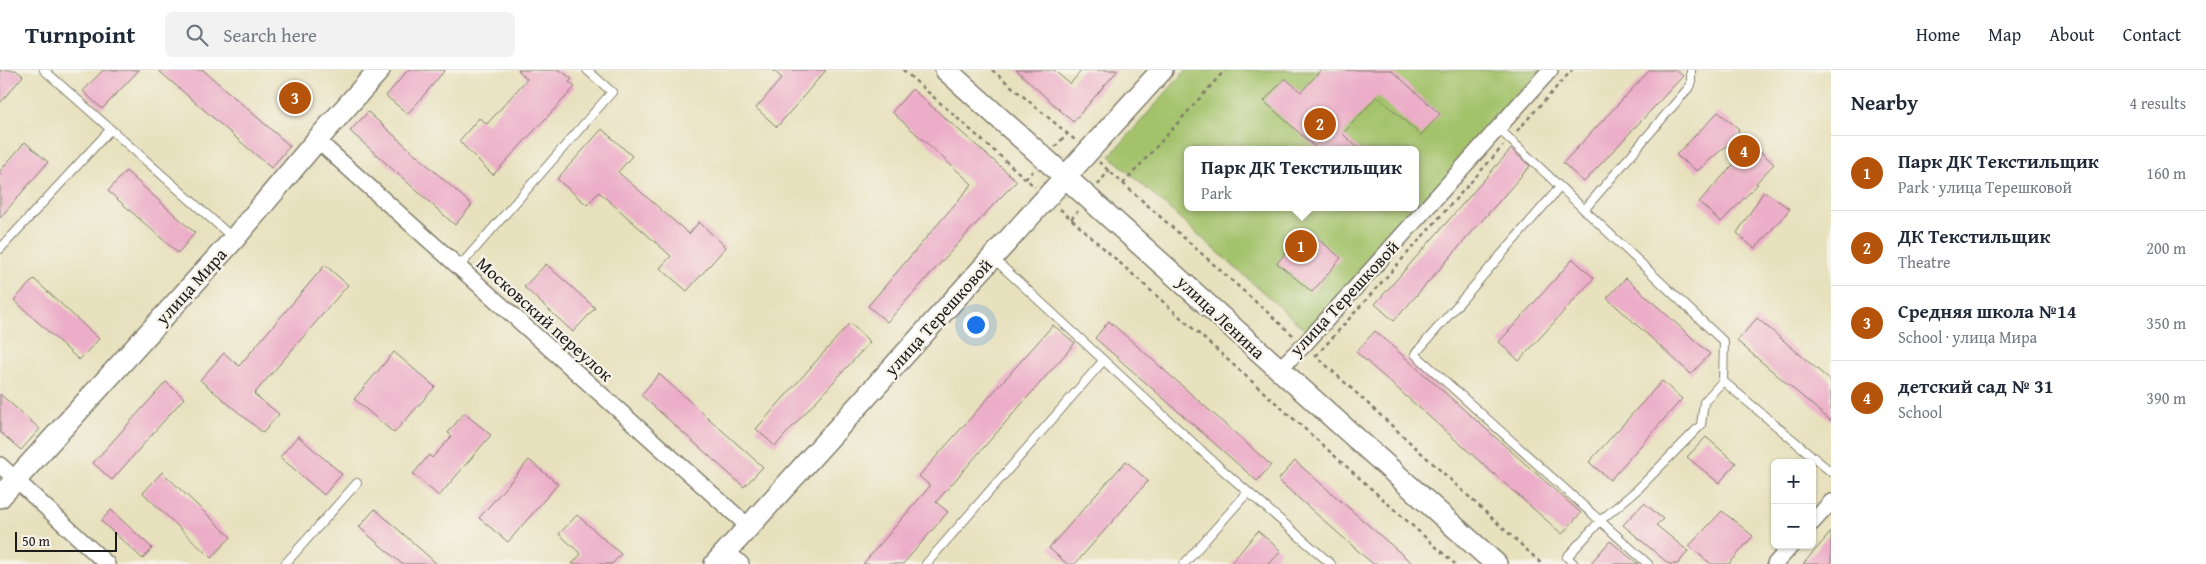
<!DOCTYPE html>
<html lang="en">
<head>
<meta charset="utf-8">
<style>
	:root { --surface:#fff; --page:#f2f2f3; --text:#1f2937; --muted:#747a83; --line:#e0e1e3; --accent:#b45309 }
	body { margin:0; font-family:"Gentium Book Plus",serif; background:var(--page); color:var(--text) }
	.controls { position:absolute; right:15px; bottom:15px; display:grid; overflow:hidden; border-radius:8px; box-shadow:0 1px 4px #0004 }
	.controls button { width:45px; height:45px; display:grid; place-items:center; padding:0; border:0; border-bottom:1px solid var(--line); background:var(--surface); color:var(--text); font:25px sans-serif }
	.scale { position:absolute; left:15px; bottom:12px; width:102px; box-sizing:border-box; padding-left:5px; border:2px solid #1c1c1c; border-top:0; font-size:14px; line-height:18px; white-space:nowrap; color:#1c1c1c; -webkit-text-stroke:4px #f7f3e8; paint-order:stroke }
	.you { position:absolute; left:975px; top:254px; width:18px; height:18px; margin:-12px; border:4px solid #fff; border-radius:50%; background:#1a73e8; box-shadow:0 0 0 8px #1a73e833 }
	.badge { display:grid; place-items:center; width:32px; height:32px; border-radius:50%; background:var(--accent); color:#fff; font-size:16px; font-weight:700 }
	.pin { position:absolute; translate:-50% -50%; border:2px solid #fff; box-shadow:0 1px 5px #0006 }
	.popup { position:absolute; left:1184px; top:76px; width:235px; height:65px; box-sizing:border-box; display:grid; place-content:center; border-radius:8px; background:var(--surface); filter:drop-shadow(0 1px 4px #0005); font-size:16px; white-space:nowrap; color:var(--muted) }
	.popup b { font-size:19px; color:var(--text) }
	.popup::after { content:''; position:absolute; left:50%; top:100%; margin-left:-10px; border:10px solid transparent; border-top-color:var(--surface) }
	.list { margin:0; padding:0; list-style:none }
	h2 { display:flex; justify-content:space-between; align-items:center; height:65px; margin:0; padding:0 20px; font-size:21px }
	h2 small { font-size:16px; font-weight:400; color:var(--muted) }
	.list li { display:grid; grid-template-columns:32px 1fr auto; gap:15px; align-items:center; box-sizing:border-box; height:75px; padding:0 20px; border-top:1px solid var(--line) }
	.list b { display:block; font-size:19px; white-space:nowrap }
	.list p { margin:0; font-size:16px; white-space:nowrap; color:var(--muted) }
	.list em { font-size:16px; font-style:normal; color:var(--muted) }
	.icon { flex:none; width:28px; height:28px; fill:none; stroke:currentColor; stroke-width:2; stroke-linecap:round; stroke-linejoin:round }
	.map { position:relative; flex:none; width:1831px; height:494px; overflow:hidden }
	header { display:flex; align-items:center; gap:30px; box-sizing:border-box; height:70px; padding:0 25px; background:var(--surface); border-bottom:1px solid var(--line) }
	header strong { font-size:24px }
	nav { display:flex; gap:28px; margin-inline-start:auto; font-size:18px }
	.search { width:350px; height:45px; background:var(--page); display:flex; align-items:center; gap:12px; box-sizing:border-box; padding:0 18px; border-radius:8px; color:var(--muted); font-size:19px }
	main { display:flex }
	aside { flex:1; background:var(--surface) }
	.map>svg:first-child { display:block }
	.green { fill:#a3c26a; stroke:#606f43; fill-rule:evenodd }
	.building { fill:#ecadc8 }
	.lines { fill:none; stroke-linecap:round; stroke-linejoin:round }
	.lane-casing { stroke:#827e6d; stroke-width:10 }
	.street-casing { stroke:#827e6d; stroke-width:18 }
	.secondary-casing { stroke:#827e6d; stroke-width:24 }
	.path { stroke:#827e6d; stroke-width:2.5; stroke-dasharray:4 4; stroke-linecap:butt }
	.lane { stroke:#fff; stroke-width:8 }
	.street { stroke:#fff; stroke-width:15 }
	.secondary { stroke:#fff; stroke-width:21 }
	.labels { text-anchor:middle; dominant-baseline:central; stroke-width:4.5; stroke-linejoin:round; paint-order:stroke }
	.street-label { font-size:18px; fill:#1c1c1c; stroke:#f7f3e8 }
</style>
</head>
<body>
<header>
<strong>Turnpoint</strong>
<div class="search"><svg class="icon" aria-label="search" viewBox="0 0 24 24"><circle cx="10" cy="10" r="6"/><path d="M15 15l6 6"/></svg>Search here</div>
<nav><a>Home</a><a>Map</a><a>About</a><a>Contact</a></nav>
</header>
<main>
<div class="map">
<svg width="1831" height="494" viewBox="0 0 1831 494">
	<rect width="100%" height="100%" fill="#f7f3e8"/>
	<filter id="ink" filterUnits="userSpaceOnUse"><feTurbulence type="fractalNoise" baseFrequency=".02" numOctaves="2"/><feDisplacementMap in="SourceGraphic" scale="10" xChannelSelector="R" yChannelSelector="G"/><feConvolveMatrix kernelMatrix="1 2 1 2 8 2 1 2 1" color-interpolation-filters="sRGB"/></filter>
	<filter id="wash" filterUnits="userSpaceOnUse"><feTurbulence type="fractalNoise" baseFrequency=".0096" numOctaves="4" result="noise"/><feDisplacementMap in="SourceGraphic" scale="20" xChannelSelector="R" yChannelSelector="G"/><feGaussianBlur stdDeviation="1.12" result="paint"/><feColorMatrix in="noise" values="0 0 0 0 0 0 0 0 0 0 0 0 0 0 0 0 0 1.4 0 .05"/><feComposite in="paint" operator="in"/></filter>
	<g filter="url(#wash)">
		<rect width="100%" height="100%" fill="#e7e1be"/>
		<path class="green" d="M1186 0H1548L1311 265 1110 86ZM1187 80H1415V137H1187Z"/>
		<g id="blocks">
			<path class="building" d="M0 0H16L23 6 0 33Z
				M103 0H139L102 39 83 21Z
				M158 0H203L290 76 271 98Z
				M408 0H445L408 44 386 26Z
				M518 0H560L572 9 569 12 575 17 493 105 459 71 479 48 487 54 527 9Z
				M773 0H826L777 57 756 38 782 8Z
				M1016 0H1054L1070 14 1082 0H1118L1073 52Z
				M1321 0H1391L1440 44 1421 65 1377 26 1343 64 1360 80H1318L1264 31 1285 8 1301 22Z
				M1650 0H1676L1683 6 1584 112 1563 93Z
				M912 19 1017 111 994 134 887 252 868 236 972 114 892 42Z
				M368 42 472 135 455 155 350 61Z
				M1718 42 1739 59 1738 61 1740 64 1697 101 1676 85Z
				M602 59 632 86 618 102 689 164 699 152 726 177 687 221 660 198 671 186 599 122 587 135 557 109Z
				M25 72 48 92 0 148V101Z
				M1752 74 1774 94 1756 113 1758 114 1721 152 1699 132Z
				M1511 79 1530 96 1394 251 1375 234Z
				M126 101 195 163 178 183 108 121Z
				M1764 121 1790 139 1755 179 1737 163Z
				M1306 159 1341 188 1312 222 1277 193Z
				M1573 189 1594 208 1519 291 1499 272Z
				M546 194 595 238 573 262 524 217Z
				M325 195 348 215 254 324 279 344 263 363 200 310 224 283 239 296Z
				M1626 208 1710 284 1691 304 1607 228Z
				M34 209 99 269 79 290 14 230Z
				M1757 248 1831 311V351L1737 271Z
				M1109 251 1271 395 1257 411 1095 268Z
				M850 253 870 272 775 376 756 359Z
				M1053 255 1075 273 936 432 948 442 903 494H863L930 416 919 406Z
				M1375 261 1581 443 1562 464 1356 282Z
				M394 282 435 317 394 363 354 329Z
				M659 304 763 397 744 417 641 325Z
				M1662 311 1682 329 1610 410 1589 392Z
				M166 312 184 328 112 410 93 393Z
				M0 324 40 359 21 380 0 362Z
				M464 343 491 365 439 426 413 404 429 385 432 388 452 366 448 363Z
				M298 366 342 404 324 425 280 387Z
				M1706 367 1736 393 1719 413 1687 387Z
				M529 390 558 414 508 472 479 448Z
				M1126 391 1148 411 1075 494H1067L1049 478Z
				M1295 391 1413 494H1373L1278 410Z
				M162 402 231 467 211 488 143 423Z
				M1644 433 1663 449 1656 455 1688 481 1678 494H1669L1623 455Z
				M375 439 437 494H402L359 457Z
				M111 440 152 478 143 489 101 451Z
				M1722 441 1753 466 1729 494H1711L1689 476Z
				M577 445 621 484 612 494H572L581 484 559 464Z
				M1258 461 1281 481 1269 494H1230Z
				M1831 462V494H1803Z
				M1610 471 1638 494H1590Z"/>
		</g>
	</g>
	<g filter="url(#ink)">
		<use href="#blocks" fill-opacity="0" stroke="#827e6d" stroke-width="1"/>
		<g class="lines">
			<defs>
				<path id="lane" d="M44 0 233 168
					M1498 58 1724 272 1723 311 1704 332 1701 355 1638 419 1601 450 1567 487 1574 494
					M1560 117 1415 284 1648 494
					M1584 140 1691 15V0
					M0 179 110 60
					M994 189 1217 395 1331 494
					M459 197 612 22 587 0
					M1723 311 1831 402
					M285 494 357 413
					M926 494 1103 291
					M1184 494 1248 422"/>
				<path id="street" d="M317 70 748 456
					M1278 300 1304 275 1550 0
					M0 395 107 494
					M1812 453 1831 432
					M726 481 741 494
					M1775 494 1792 475"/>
				<path id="secondary" d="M946 0 1496 494
					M0 427 234 169 317 70 379 0
					M715 494 1162 0"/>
			</defs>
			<use href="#lane" class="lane-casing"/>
			<use href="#street" class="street-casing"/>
			<use href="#secondary" class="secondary-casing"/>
			<path class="path" d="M903 0 1035 117
				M992 0 1075 70
				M1517 61 1572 0
				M1055 77 1067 64
				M1099 92 1295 267
				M1025 109 1033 101
				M1123 114 1225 0
				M1098 115 1109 100
				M1060 139 1455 494
				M1071 149 1078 141
				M1314 284 1542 494
				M1316 286 1503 76"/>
			<use href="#lane" class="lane"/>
			<use href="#street" class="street"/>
			<use href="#secondary" class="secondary"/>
		</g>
	</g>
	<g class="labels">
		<g class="street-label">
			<text transform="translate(191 216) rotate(-48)">улица Мира</text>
			<text transform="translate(1344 228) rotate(-47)">улица Терешковой</text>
			<text transform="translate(938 247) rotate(-48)">улица Терешковой</text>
			<text transform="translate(1221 247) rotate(43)">улица Ленина</text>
			<text transform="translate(545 249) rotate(42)">Московский переулок</text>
		</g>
	</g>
</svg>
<div class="controls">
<button>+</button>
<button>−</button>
</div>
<div class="scale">50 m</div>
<div class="you"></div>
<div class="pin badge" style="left:1301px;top:176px">1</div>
<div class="popup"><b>Парк ДК Текстильщик</b>Park</div>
<div class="pin badge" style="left:1320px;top:54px">2</div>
<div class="pin badge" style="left:295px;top:28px">3</div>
<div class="pin badge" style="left:1744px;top:81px">4</div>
</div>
<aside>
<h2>Nearby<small>4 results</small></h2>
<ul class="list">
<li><span class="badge">1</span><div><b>Парк ДК Текстильщик</b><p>Park · улица Терешковой</p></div><em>160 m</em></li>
<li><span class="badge">2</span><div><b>ДК Текстильщик</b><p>Theatre</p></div><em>200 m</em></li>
<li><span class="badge">3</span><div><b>Средняя школа №14</b><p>School · улица Мира</p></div><em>350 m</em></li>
<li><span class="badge">4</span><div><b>детский сад № 31</b><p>School</p></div><em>390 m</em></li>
</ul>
</aside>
</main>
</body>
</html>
